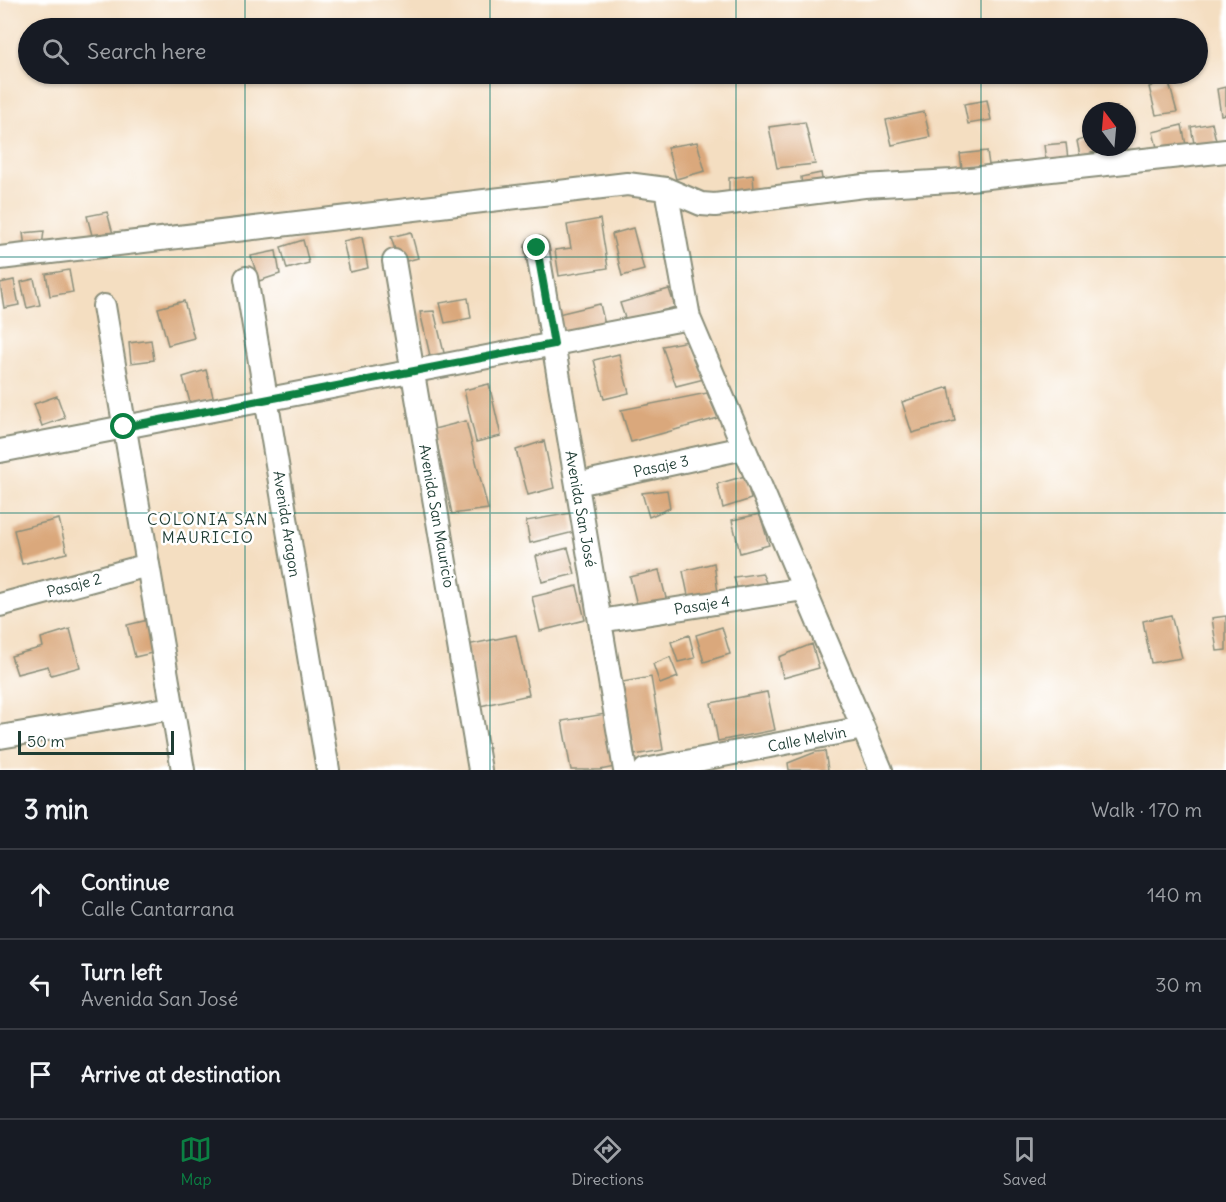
<!DOCTYPE html>
<html lang="en">
<head>
<meta charset="utf-8">
<style>
	:root { --surface:#171b24; --page:#242831; --text:#f1f3f6; --muted:#9ea1a6; --line:#363941; --accent:#0b8043 }
	body { margin:0; font-family:Delius,sans-serif; background:var(--page); color:var(--text) }
	.compass { position:absolute; left:1082px; top:102px; width:54px; height:54px; border-radius:50%; background:var(--surface); box-shadow:0 2px 4px #0004; rotate:344deg }
	.scale { position:absolute; left:18px; bottom:15px; width:156px; box-sizing:border-box; padding-left:6px; border:3px solid #1f3d34; border-top:0; font-size:16px; line-height:21px; white-space:nowrap; color:#1f3d34; -webkit-text-stroke:4px #fff; paint-order:stroke }
	.stop { position:absolute; width:18px; height:18px; margin:-14px; border:4px solid #0b8043; border-radius:50%; background:#fff }
	.stop.end { background:#0b8043; border-color:#fff; box-shadow:0 2px 6px #0008 }
	.list { margin:0; padding:0; list-style:none }
	h2 { display:flex; justify-content:space-between; align-items:center; height:78px; margin:0; padding:0 24px; font-size:26px }
	h2 small { font-size:20px; font-weight:400; color:var(--muted) }
	.list li { display:grid; grid-template-columns:39px 1fr auto; gap:18px; align-items:center; box-sizing:border-box; height:90px; padding:0 24px; border-top:2px solid var(--line) }
	.list b { display:block; font-size:22px; white-space:nowrap }
	.list p { margin:0; font-size:20px; white-space:nowrap; color:var(--muted) }
	.list em { font-size:20px; font-style:normal; color:var(--muted) }
	.icon { flex:none; width:33px; height:33px; fill:none; stroke:currentColor; stroke-width:2; stroke-linecap:round; stroke-linejoin:round }
	.map { position:relative; flex:none; width:1226px; height:770px; overflow:hidden }
	.search { position:absolute; background:var(--surface); box-shadow:0 2px 4px #0004; left:18px; right:18px; top:18px; height:66px; display:flex; align-items:center; gap:15px; box-sizing:border-box; padding:0 21px; border-radius:33px; color:var(--muted); font-size:22px }
	.sheet { height:348px; background:var(--surface) }
	nav { display:flex; justify-content:space-around; align-items:center; box-sizing:border-box; height:84px; border-top:2px solid var(--line); background:var(--surface); font-size:16px; color:var(--muted) }
	nav a { display:grid; justify-items:center; gap:3px }
	nav .on { color:var(--accent) }
	.map>svg:first-child { display:block }
	.building { fill:#daa87c }
	.lines { fill:none; stroke-linecap:round; stroke-linejoin:round }
	.minor-casing { stroke:#8a8e7a; stroke-width:26 }
	.minor { stroke:#fff; stroke-width:22 }
	.route { stroke:#0b8043; stroke-width:8 }
	.grid { fill:none; stroke:#0f766e; stroke-width:1.5; stroke-opacity:0.55 }
	.labels { text-anchor:middle; dominant-baseline:central; stroke-width:5; stroke-linejoin:round; paint-order:stroke }
	.street-label { font-size:15px; fill:#1f3d34; stroke:#fff }
	.neighbourhood-label { font-size:16px; letter-spacing:1.5px; fill:#1f3d34; stroke:#fff }
</style>
</head>
<body>
<div class="map">
<svg width="1226" height="770" viewBox="0 0 1226 770">
	<rect width="100%" height="100%" fill="#fff"/>
	<filter id="ink" filterUnits="userSpaceOnUse"><feTurbulence type="fractalNoise" baseFrequency=".0167" numOctaves="2"/><feDisplacementMap in="SourceGraphic" scale="12" xChannelSelector="R" yChannelSelector="G"/><feConvolveMatrix kernelMatrix="1 2 1 2 8 2 1 2 1" color-interpolation-filters="sRGB"/></filter>
	<filter id="wash" filterUnits="userSpaceOnUse"><feTurbulence type="fractalNoise" baseFrequency=".008" numOctaves="4" result="noise"/><feDisplacementMap in="SourceGraphic" scale="24" xChannelSelector="R" yChannelSelector="G"/><feGaussianBlur stdDeviation="1.35" result="paint"/><feColorMatrix in="noise" values="0 0 0 0 0 0 0 0 0 0 0 0 0 0 0 0 0 1.4 0 .05"/><feComposite in="paint" operator="in"/></filter>
	<g filter="url(#wash)">
		<rect width="100%" height="100%" fill="#f4dec1"/>
		<g id="blocks">
			<path class="building" d="M531 74H551L533 79Z
				M1168 79 1177 112 1156 115 1149 87Z
				M1226 87V114L1221 115 1217 89Z
				M987 100 991 120 968 124 964 104Z
				M924 112 930 137 892 145 886 120Z
				M805 122 815 164 777 168 769 127Z
				M1212 123 1217 145 1195 149 1191 127Z
				M1182 125 1186 145 1158 151 1153 132Z
				M1091 137V147H1126L1127 153 1100 159 1099 151 1080 156 1077 141Z
				M697 142 705 171 676 179 667 147Z
				M1066 143 1068 159 1046 162 1044 145Z
				M987 151 989 165 962 169 960 154Z
				M821 173 823 184 802 187 801 177Z
				M753 175 754 190 729 195V178Z
				M107 212 113 234 93 239 87 216Z
				M600 219 608 268 559 276 555 250 571 248 567 225Z
				M633 228 644 270 622 276 612 234Z
				M44 231 42 246 25 247 23 233Z
				M411 232 418 258 399 263 391 237Z
				M362 237 368 268 350 272 343 241Z
				M303 240 309 263 287 269 281 247Z
				M276 251 280 274 259 281 251 256Z
				M69 270 73 292 50 296 46 274Z
				M34 279 40 305 27 308 21 282Z
				M14 280 19 305 4 308 0 283Z
				M669 289 675 307 626 321 620 303Z
				M468 298 471 318 445 323 440 303Z
				M184 301 194 338 168 345 158 308Z
				M600 304 605 325 563 334 558 314Z
				M434 311 445 357 431 360 420 312Z
				M151 340 154 360 131 363 129 343Z
				M688 341 704 379 676 386 662 346Z
				M619 354 629 393 604 399 594 360Z
				M206 370 214 400 191 406 183 377Z
				M489 384 501 436 476 442 464 390Z
				M949 387 955 421 912 433 902 402Z
				M707 393 718 418 631 442 621 410Z
				M57 396 65 418 42 426 34 404Z
				M466 421 488 509 452 514 434 429Z
				M544 441 554 488 528 495 516 450Z
				M745 476 751 499 723 508 717 484Z
				M667 490 670 508 649 517 642 493Z
				M571 513 574 532 530 543 526 521Z
				M760 514 769 545 740 553 732 520Z
				M59 519 67 553 22 564 14 530Z
				M568 548 575 574 542 582 536 556Z
				M714 563 718 593 689 600 683 571Z
				M659 570 667 602 638 609 630 577Z
				M762 573 768 587 738 592 734 577Z
				M577 586 585 620 540 631 532 597Z
				M1171 615 1182 658 1151 663 1143 621Z
				M1226 616V650L1217 651 1212 618Z
				M148 620 156 652 135 657 127 625Z
				M722 627 730 654 704 662 696 635Z
				M70 629 80 667 51 675 48 666 17 674 11 656 43 647 41 638Z
				M516 635 529 695 480 706 467 645Z
				M689 635 695 658 678 662 671 642Z
				M812 644 819 668 783 678 779 657Z
				M670 657 678 677 660 684 653 664Z
				M651 677 663 750 635 755 622 682Z
				M767 692 775 730 718 741 711 703Z
				M605 714 615 767 600 770H571L562 721Z
				M825 751 828 770H789L788 763 816 752Z"/>
		</g>
	</g>
	<g filter="url(#ink)">
		<use href="#blocks" fill-opacity="0" stroke="#8a8e7a" stroke-width="1.5"/>
		<g class="lines">
			<defs>
				<path id="minor" d="M666 189 689 318 881 770
					M537 248 625 770
					M0 258 627 184 666 189 701 204 715 205 864 186 952 181 1226 151
					M394 261 480 770
					M246 278 328 770
					M104 306 183 770
					M0 451 689 318
					M577 484 744 448
					M0 605 148 565
					M600 621 804 589
					M0 737 172 708
					M645 770 863 728"/>
			</defs>
			<use href="#minor" class="minor-casing"/>
			<use href="#minor" class="minor"/>
		</g>
	</g>
	<g class="lines" filter="url(#ink)">
		<path class="route" d="M124 427 554 344 537 248"/>
	</g>
	<path class="grid" d="M245 0V28M490 0V28M736 0V28M981 0V28M245 74V770M490 74V770M736 74V770M981 74V770M0 257H1226M0 513H1226"/>
	<g class="labels">
		<g class="street-label">
			<text transform="translate(661 466) rotate(-12)">Pasaje 3</text>
			<text transform="translate(581 509) rotate(80)">Avenida San José</text>
			<text transform="translate(437 516) rotate(80)">Avenida San Mauricio</text>
			<text transform="translate(287 524) rotate(81)">Avenida Aragon</text>
			<text transform="translate(74 585) rotate(-15)">Pasaje 2</text>
			<text transform="translate(702 605) rotate(-9)">Pasaje 4</text>
			<text transform="translate(807 739) rotate(-11)">Calle Melvin</text>
		</g>
		<g class="neighbourhood-label">
			<text x="208" y="519">COLONIA SAN<tspan x="208" dy="18">MAURICIO</tspan></text>
		</g>
	</g>
</svg>
<svg class="compass" viewBox="-18 -18 36 36"><path d="M0-13l5 13h-10z" fill="#e53935"/><path d="M0 13l5-13h-10z" fill="#9ea1a6"/></svg>
<div class="scale">50 m</div>
<div class="stop" style="left:124px;top:427px"></div>
<div class="stop end" style="left:537px;top:248px"></div>
<div class="search"><svg class="icon" aria-label="search" viewBox="0 0 24 24"><circle cx="10" cy="10" r="6"/><path d="M15 15l6 6"/></svg>Search here</div>
</div>
<section class="sheet">
<h2>3 min<small>Walk · 170 m</small></h2>
<ul class="list">
<li><svg class="icon" aria-label="ahead" viewBox="0 0 24 24"><path d="M12 20V5M6 11l6-6 6 6"/></svg><div><b>Continue</b><p>Calle Cantarrana</p></div><em>140 m</em></li>
<li><svg class="icon" aria-label="left" viewBox="0 0 24 24"><path d="M17 20v-9H6M10 6l-5 5 5 5"/></svg><div><b>Turn left</b><p>Avenida San José</p></div><em>30 m</em></li>
<li><svg class="icon" aria-label="arrive" viewBox="0 0 24 24"><path d="M6 21V4h12l-3 4 3 4H6"/></svg><div><b>Arrive at destination</b></div></li>
</ul>
</section>
<nav>
<a class="on"><svg class="icon" aria-label="map" viewBox="0 0 24 24"><path d="M3 6l6-2 6 2 6-2v14l-6 2-6-2-6 2zM9 4v14M15 6v14"/></svg>Map</a>
<a><svg class="icon" aria-label="directions" viewBox="0 0 24 24"><path d="M12 3l9 9-9 9-9-9zM9 14v-3h6M13 9l2 2-2 2"/></svg>Directions</a>
<a><svg class="icon" aria-label="saved" viewBox="0 0 24 24"><path d="M7 4h10v16l-5-4-5 4z"/></svg>Saved</a>
</nav>
</body>
</html>
